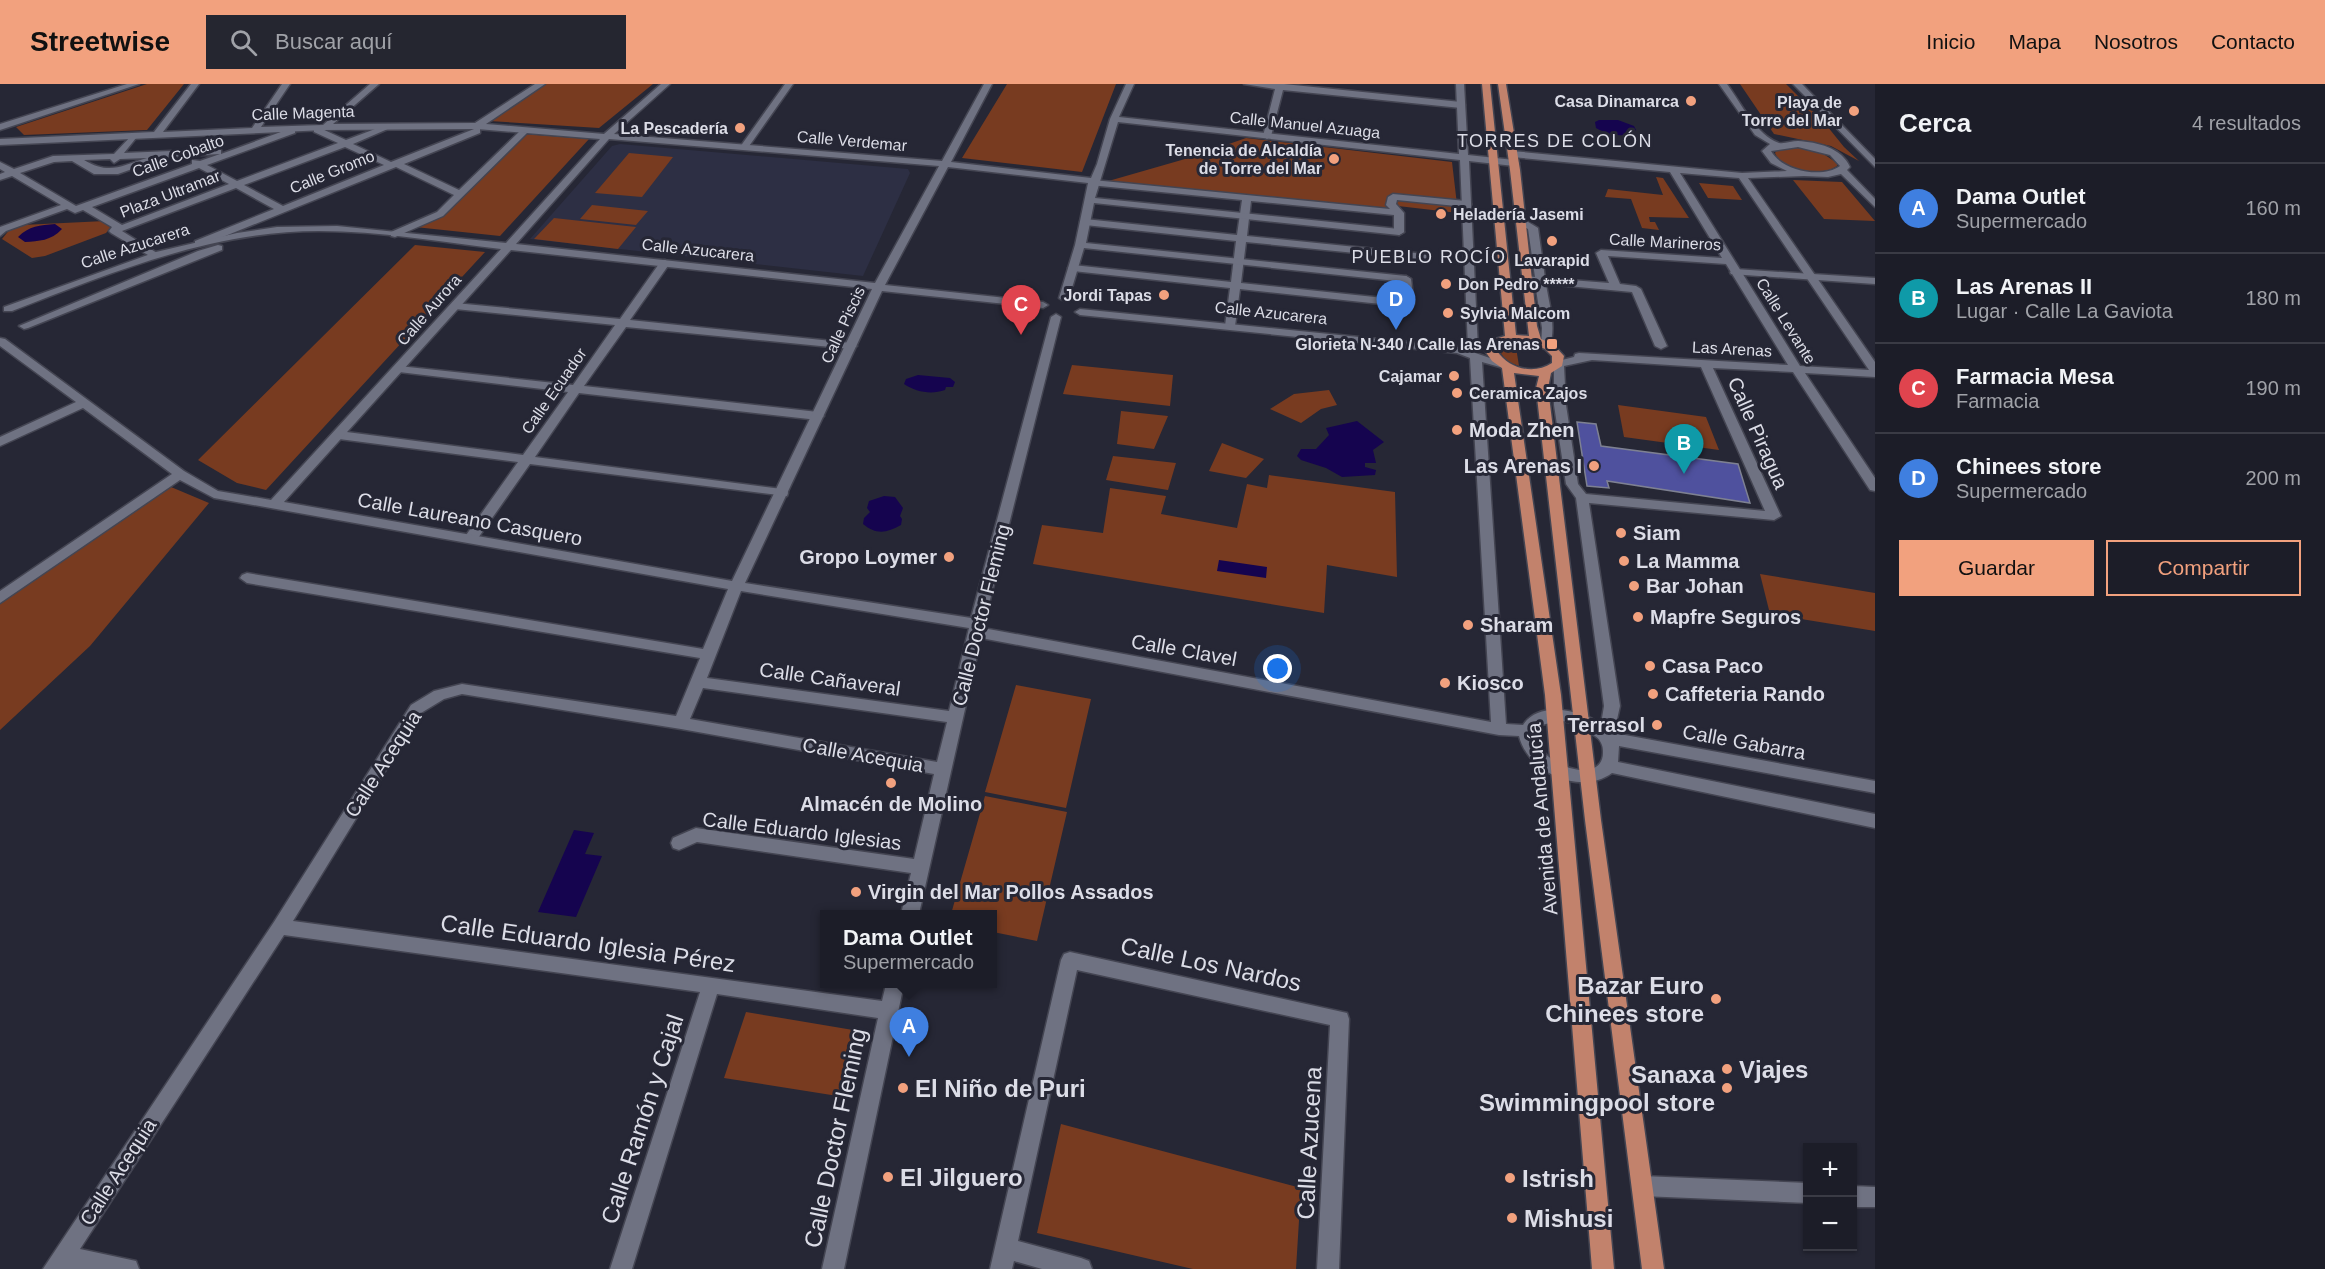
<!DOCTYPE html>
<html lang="es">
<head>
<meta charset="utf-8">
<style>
	:root { --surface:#1c1d28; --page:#252630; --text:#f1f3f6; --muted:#a0a2a8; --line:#3a3b45; --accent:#f2a17e }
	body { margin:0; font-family:Arial,sans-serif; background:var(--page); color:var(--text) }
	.controls { position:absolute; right:18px; bottom:18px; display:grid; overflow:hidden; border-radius:0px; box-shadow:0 2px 4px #0004 }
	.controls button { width:54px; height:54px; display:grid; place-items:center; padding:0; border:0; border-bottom:2px solid var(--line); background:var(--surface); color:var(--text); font:30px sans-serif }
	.you { position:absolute; left:1278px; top:585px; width:21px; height:21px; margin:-15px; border:4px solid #fff; border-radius:50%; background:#1a73e8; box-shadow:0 0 0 9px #1a73e833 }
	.badge { display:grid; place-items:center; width:39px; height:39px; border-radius:50%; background:var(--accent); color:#fff; font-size:20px; font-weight:700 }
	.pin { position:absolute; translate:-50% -50px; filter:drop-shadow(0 2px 3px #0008) }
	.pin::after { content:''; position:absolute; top:32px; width:21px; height:18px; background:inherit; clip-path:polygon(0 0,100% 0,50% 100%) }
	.popup { position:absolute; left:820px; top:826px; width:177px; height:78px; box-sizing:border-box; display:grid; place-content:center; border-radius:0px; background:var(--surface); filter:drop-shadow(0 2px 4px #0005); font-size:20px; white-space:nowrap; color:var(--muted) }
	.popup b { font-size:22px; color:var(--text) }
	.popup::after { content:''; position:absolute; left:50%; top:100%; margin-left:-12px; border:12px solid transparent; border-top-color:var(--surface) }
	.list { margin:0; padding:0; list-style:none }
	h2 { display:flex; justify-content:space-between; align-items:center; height:78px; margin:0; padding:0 24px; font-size:26px }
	h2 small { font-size:20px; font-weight:400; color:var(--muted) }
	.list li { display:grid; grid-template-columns:39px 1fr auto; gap:18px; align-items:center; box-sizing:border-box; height:90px; padding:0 24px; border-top:2px solid var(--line) }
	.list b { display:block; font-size:22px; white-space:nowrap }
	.list p { margin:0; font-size:20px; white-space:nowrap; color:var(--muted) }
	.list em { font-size:20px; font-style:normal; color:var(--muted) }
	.actions { display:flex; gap:12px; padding:18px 24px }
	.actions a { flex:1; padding:14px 0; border:2px solid var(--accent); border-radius:0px; text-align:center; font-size:21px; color:var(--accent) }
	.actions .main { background:var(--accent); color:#111 }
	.icon { flex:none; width:33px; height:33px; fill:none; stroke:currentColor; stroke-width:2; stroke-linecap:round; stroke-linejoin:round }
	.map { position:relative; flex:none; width:1875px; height:1185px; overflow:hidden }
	header { display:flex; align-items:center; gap:36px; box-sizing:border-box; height:84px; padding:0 30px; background:var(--accent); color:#111 }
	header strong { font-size:28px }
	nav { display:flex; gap:33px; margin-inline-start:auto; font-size:21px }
	.search { width:420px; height:54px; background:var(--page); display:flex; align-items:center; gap:15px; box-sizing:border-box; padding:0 21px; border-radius:0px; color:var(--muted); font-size:22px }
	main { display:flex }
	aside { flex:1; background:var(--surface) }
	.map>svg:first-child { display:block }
	.built { fill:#2d2f44 }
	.green { fill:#783b20 }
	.water { fill:#15044f }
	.building { fill:#4f519e; stroke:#7e8192; stroke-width:1.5 }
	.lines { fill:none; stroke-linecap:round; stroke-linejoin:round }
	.pedestrian-casing { stroke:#444552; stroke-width:3 }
	.minor-casing { stroke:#444552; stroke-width:3 }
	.primary-casing { stroke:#444552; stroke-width:3 }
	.pedestrian { fill:#6f7282; fill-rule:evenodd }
	.minor { fill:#6f7282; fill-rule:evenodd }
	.primary { fill:#c2826c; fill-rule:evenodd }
	.poi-dot { fill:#f2a17e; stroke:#262735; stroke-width:2 }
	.labels { text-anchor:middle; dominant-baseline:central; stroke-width:6; stroke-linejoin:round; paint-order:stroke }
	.far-poi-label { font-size:16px; font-weight:bold; fill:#dcdde7; stroke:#262735; text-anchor:end }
	.far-street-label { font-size:16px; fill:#dcdde7; stroke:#262735 }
	.far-neighbourhood-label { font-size:18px; letter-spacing:1.5px; fill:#dcdde7; stroke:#262735 }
	.poi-label { font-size:20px; font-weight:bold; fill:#dcdde7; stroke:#262735; text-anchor:start }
	.street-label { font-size:20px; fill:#dcdde7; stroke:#262735 }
	.near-street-label { font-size:24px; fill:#dcdde7; stroke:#262735 }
	.near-poi-label { font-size:24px; font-weight:bold; fill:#dcdde7; stroke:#262735; text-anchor:start }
</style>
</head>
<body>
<header>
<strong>Streetwise</strong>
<div class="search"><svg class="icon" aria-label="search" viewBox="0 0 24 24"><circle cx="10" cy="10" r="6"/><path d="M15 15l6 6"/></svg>Buscar aquí</div>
<nav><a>Inicio</a><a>Mapa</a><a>Nosotros</a><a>Contacto</a></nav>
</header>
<main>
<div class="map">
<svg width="1875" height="1185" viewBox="0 0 1875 1185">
	<rect width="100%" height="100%" fill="#262735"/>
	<path class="built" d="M620 60 908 85 910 89 863 192 530 155 612 62Z"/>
	<path class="green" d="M147 0H184L147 46 24 51 16 43Z
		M545 0H653L599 44 489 37Z
		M1007 0H1116L1082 88 962 74Z
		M1740 0H1786L1823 37 1844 63 1859 77 1831 62 1774 50Z
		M524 50 589 55 500 152 415 143 443 130Z
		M1246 54 1452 78 1458 129 1398 122 1394 127 1105 98 1192 73Z
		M1791 63 1819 67 1837 79V82C1822 93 1782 87 1775 69L1777 66Z
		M629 69 673 73 642 113 595 109Z
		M1656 93 1663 94 1689 134 1649 133 1650 138H1655L1659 146 1642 144 1631 115 1605 113 1608 105 1663 111Z
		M1793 96 1842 98 1875 137 1824 135Z
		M1699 99 1733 102 1742 116 1708 114Z
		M592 121 648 127 636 141 580 135Z
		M554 134 636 143 618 165 534 155Z
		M105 137 112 142 106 149 45 172 32 174 2 155 10 145 22 141Z
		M415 161 485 168 266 406 237 399 198 376Z
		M1508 257H1515L1519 282C1510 279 1503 276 1500 266L1502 260Z
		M1072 281 1173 291 1170 322 1063 310Z
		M1329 306 1337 321 1321 325 1301 339 1270 325 1294 310Z
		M1618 321 1706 333 1719 366 1624 353Z
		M1121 327 1168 332 1154 365 1117 360Z
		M1222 359 1264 375 1246 394 1209 387Z
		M1113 372 1176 379 1168 406 1106 396Z
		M1269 391 1395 408 1397 493 1327 481 1324 529 1033 480 1042 441 1103 449 1110 404 1166 412 1161 430 1237 444 1247 400 1267 404Z
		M171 403 209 419 90 562 0 646V518Z
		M1760 490 1875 509V547L1770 530Z
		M1016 601 1091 615 1066 724 985 708Z
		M985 712 1067 728 1037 857 993 848V830H951Z
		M746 928 859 947 844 1013 724 994Z
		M1061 1040 1301 1104 1296 1185H1193L1037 1149Z"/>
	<path class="water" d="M1599 36H1618L1634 42 1636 46C1626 55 1608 51 1596 44L1595 38Z
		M55 140 62 145C51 157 39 157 25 158L18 153C29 142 40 141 55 140Z
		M918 291 950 294 955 298 953 303H946L945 306C931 311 916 308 904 300L906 295Z
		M1357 337 1384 358 1373 366 1376 379H1365V383L1376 386 1375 391 1342 393 1326 384 1301 376 1297 372 1301 365H1316L1329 351 1326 344Z
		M884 412 895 413 903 424 900 432 902 435 901 441C887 449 876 451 863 440L864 434 870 428 867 424 869 417Z
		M1219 476 1267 483 1266 494 1217 487Z
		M574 746 594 749 585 770 602 772 576 833 538 828Z"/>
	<path class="building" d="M1577 338 1596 340 1601 362 1738 380 1750 419 1607 397 1609 404 1587 402Z"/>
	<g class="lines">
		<defs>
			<path id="pedestrian" d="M785 0H793L747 65H741L740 63Z
				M1244 0H1284L1461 18 1465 21 1461 24 1283 6 1271 52 1267 55 1263 52 1275 5Z
				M1793 0H1802L1875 75V83Z
				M383 42 390 44 353 60 391 78 474 45H480V49L404 80 459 106 520 47 527 49 443 132 395 153 391 152V148L437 128 454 111 396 83 203 161H195V157L274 125 236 104 122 147 157 169V173L153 174 111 149 109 147 112 143 83 126 75 129 67 125 6 147 0 152V143L61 121 12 92 0 96V90L5 88 0 85V78L14 85 53 72 114 70 132 51 136 54 124 69 218 65 221 66V70L289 45H295V49L207 81 237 97 338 59 314 48V44H320L346 56ZM345 63 384 81 283 122 244 101ZM220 70 200 77 192 76V80L76 122 20 89 54 78 72 77 94 90H118L152 78 154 76 150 74ZM147 74C121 82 109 91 84 76L110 75 114 79 120 75ZM199 84 229 100 122 141 92 123Z
				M1093 96 1390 125 1386 121 1388 113 1393 110 1466 117 1471 120 1466 123 1397 116 1396 120 1404 129V148L1399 151 1394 148V131L1251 117 1247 152 1425 170 1430 173 1425 176 1246 158 1241 199 1403 216 1401 195 1406 192 1411 195 1414 220 1409 223 1240 205 1235 242 1230 245 1225 242 1230 204 1073 187 1068 184 1073 181 1231 198 1236 157 1085 141 1080 138 1085 135 1237 151 1242 116 1090 101 1088 99Z
				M665 176 670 179 630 236 851 259 857 262 851 265 626 243 584 302 818 328 824 332 818 336 579 309 535 373 782 405 787 406 788 409 787 412 530 380 476 457 471 458 464 454 518 378 339 355 333 351 339 347 523 371 568 308 399 288 393 285 399 282 573 301 615 241 455 225 450 222 455 219 620 235 661 177Z
				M1735 185 1875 194V200L1731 190 1730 188Z"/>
			<path id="minor" d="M127 0H139L0 46V40Z
				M191 0H199L163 48 252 44 282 0H290L261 43 323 41 370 0H379L333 40 475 39 535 0H545L486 40 604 50 661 0H670L614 50 942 77 984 0H992L951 78 1091 94 1097 80 1110 35 1126 0H1134L1119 33 1459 70 1456 0H1464L1468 71 1514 76 1519 79 1514 82 1469 77 1478 265 1474 266 1468 263 1460 76 1118 38 1095 114 1399 145 1404 148 1399 151 1094 119 1086 159 1406 192 1411 195 1406 198 1084 164 1069 214 1064 217 1059 214 1075 161 1088 99 948 83 885 201 1043 218 1048 221 1043 224 882 207 745 499 971 534 1051 233 1056 230 1061 233 983 544 1491 638 1470 274 1457 269 1080 231 1075 228 1080 225 1458 263 1513 282 1507 285 1482 278 1506 640 1523 641C1539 616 1581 626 1601 640L1604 622 1576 414 1566 400 1554 321V278L1574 273 1575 270 1579 269 1788 281 1726 180 1608 172 1620 200 1636 202 1641 205 1667 262 1661 265 1655 262 1632 208 1546 200C1549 220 1557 245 1549 263H1541L1542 244 1535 199 1522 195 1527 192 1535 193 1528 145 1517 139V135H1523L1538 144 1545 194 1609 199 1596 169 1601 166 1722 174 1670 88 1512 73 1508 70 1512 67 1742 89 1787 87 1771 79 1762 67 1770 60 1755 51 1719 0H1727C1741 19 1756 51 1779 59 1785 60 1792 57 1798 57 1817 58 1842 64 1850 83L1847 86 1875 115V123L1841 90 1828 93 1804 92 1748 94 1875 278V293L1805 289 1875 394V407L1870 406 1793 288 1713 284 1781 432 1774 436 1589 419 1620 622 1614 649 1875 697V709L1619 662 1618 678 1875 730V744L1612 689C1581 712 1528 689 1519 652L1499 651 981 554 919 830H901L911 789 697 758 679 766 673 764 671 759 673 754 696 744 914 775 934 690 681 645 462 610 444 615 421 629 293 837 882 917 886 900H904L844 1185H822L878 934 717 910 632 1185H610L700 908 284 851 80 1165 136 1177 139 1185H43L274 838 411 621 434 607 462 600 676 632 700 574 247 499 240 494 242 491 247 489 703 565 728 505 214 414 180 396 0 519V507L172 390 83 324 0 362V353L76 318 0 262V254L5 255 184 387 218 407 271 416 501 165C441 158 380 147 319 147 212 147 110 189 12 227H4V223L156 168 237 149 277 143 337 142 506 159 600 55 477 45 325 46 0 61V55L154 48ZM609 55 939 82 875 199 516 160ZM1798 63 1830 71 1840 82C1822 95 1782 87 1771 67ZM1680 89 1739 94 1869 286 1800 282ZM511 166 872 205 732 497 284 418ZM1592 276 1701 283 1765 427 1586 410 1578 400 1566 321 1564 282ZM741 507 969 544 949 627 707 594ZM703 604 947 638 937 678 690 635ZM1557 637C1571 636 1584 643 1595 652 1600 655 1603 661 1603 667 1605 705 1531 680 1536 646L1542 641Z
				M218 161 222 162V166L28 244 24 245 19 242 198 167Z
				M1070 868 1347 929 1349 935 1339 1185H1317L1330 941 1077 886 1018 1157 1081 1174 1089 1177 1092 1185H1042L1014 1177 1012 1185H990L1061 876 1064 870Z
				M1642 1092 1808 1099V1119L1642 1112 1635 1109 1632 1102 1635 1095Z
				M1852 1102 1875 1103V1123H1852Z"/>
			<path id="primary" d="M1482 0H1490L1516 251 1529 252 1510 86 1498 0H1506L1520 86 1537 242 1541 255 1553 260 1564 272 1562 282 1551 289 1548 304 1601 736 1664 1185H1642L1585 736 1536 304 1539 292 1514 289 1561 611 1614 1185H1592L1545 611 1502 284 1492 277 1485 267 1492 256 1505 252ZM1511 257 1533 260 1545 265 1552 272V279C1534 291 1509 285 1497 267L1500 260Z"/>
		</defs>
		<use href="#pedestrian" class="pedestrian-casing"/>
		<use href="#minor" class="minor-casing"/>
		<use href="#primary" class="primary-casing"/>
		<use href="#pedestrian" class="pedestrian"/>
		<use href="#minor" class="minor"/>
		<use href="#primary" class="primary"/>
	</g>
	<g class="poi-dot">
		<circle cx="1691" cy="17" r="6"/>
		<circle cx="1854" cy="27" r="6"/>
		<circle cx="740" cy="44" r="6"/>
		<circle cx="1334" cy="75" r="6"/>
		<circle cx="1441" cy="130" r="6"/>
		<circle cx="1552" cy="157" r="6"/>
		<circle cx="1446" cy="200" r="6"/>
		<circle cx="1164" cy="211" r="6"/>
		<circle cx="1448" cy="229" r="6"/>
		<rect x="1546" y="254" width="12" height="12" rx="3"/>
		<circle cx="1454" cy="292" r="6"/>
		<circle cx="1457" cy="309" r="6"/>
		<circle cx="1457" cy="346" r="6"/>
		<circle cx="1594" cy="382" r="6"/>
		<circle cx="1621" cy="449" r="6"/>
		<circle cx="949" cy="473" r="6"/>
		<circle cx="1624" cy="477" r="6"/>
		<circle cx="1634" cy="502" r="6"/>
		<circle cx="1638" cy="533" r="6"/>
		<circle cx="1468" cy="541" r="6"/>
		<circle cx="1650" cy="582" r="6"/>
		<circle cx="1445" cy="599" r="6"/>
		<circle cx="1653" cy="610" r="6"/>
		<circle cx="1657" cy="641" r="6"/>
		<circle cx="891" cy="699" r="6"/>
		<circle cx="856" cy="808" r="6"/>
		<circle cx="1716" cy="915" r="6"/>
		<circle cx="1727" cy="985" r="6"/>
		<circle cx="903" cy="1004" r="6"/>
		<circle cx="1727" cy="1004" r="6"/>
		<circle cx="888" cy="1093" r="6"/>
		<circle cx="1510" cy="1094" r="6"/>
		<circle cx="1512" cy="1134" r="6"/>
	</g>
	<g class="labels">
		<g class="far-poi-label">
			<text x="1679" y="17">Casa Dinamarca</text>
			<text x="1842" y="18">Playa de<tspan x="1842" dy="18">Torre del Mar</tspan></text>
			<text x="728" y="44">La Pescadería</text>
			<text x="1322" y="66">Tenencia de Alcaldía<tspan x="1322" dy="18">de Torre del Mar</tspan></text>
			<text x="1453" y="130" text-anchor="start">Heladería Jasemi</text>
			<text x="1552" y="176" text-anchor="middle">Lavarapid</text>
			<text x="1458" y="200" text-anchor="start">Don Pedro *****</text>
			<text x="1152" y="211">Jordi Tapas</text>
			<text x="1460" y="229" text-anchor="start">Sylvia Malcom</text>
			<text x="1540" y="260">Glorieta N-340 / Calle las Arenas</text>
			<text x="1442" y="292">Cajamar</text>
			<text x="1469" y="309" text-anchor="start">Ceramica Zajos</text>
		</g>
		<g class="far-street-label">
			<text transform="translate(303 29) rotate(-2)">Calle Magenta</text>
			<text transform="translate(1305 41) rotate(6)">Calle Manuel Azuaga</text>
			<text transform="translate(852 57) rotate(5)">Calle Verdemar</text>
			<text transform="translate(178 72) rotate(-20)">Calle Cobalto</text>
			<text transform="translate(332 88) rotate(-22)">Calle Gromo</text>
			<text transform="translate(170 110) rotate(-21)">Plaza Ultramar</text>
			<text transform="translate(1665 158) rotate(3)">Calle Marineros</text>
			<text transform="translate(135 162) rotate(-18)">Calle Azucarera</text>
			<text transform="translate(698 166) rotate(6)">Calle Azucarera</text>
			<text transform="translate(429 226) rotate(-49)">Calle Aurora</text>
			<text transform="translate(1271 229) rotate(6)">Calle Azucarera</text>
			<text transform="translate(1786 237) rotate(58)">Calle Levante</text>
			<text transform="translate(843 241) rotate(-65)">Calle Piscis</text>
			<text transform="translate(1732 265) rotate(3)">Las Arenas</text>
			<text transform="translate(554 307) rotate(-55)">Calle Ecuador</text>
		</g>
		<g class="far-neighbourhood-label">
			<text x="1555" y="57">TORRES DE COLÓN</text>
			<text x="1429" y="173">PUEBLO ROCÍO</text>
		</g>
		<g class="poi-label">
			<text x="1469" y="346">Moda Zhen</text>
			<text x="1582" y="382" text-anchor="end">Las Arenas I</text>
			<text x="1633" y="449">Siam</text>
			<text x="937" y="473" text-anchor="end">Gropo Loymer</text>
			<text x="1636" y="477">La Mamma</text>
			<text x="1646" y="502">Bar Johan</text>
			<text x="1650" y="533">Mapfre Seguros</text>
			<text x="1480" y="541">Sharam</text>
			<text x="1662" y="582">Casa Paco</text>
			<text x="1457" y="599">Kiosco</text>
			<text x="1665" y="610">Caffeteria Rando</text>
			<text x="1645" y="641" text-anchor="end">Terrasol</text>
			<text x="891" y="720" text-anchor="middle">Almacén de Molino</text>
			<text x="868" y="808">Virgin del Mar Pollos Assados</text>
		</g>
		<g class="street-label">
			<text transform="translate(1758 349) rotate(66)">Calle Piragua</text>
			<text transform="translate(470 435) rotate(10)">Calle Laureano Casquero</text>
			<text transform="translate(981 531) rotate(-76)">Calle Doctor Fleming</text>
			<text transform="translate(1184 566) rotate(10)">Calle Clavel</text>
			<text transform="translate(830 595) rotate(8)">Calle Cañaveral</text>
			<text transform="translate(1744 658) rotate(10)">Calle Gabarra</text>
			<text transform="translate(863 671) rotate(10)">Calle Acequia</text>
			<text transform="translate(383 680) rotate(-57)">Calle Acequia</text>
			<text transform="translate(1542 735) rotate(-95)">Avenida de Andalucía</text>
			<text transform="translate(802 747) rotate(7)">Calle Eduardo Iglesias</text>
			<text transform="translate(118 1088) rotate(-57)">Calle Acequia</text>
		</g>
		<g class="near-street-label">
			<text transform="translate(588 859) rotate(8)">Calle Eduardo Iglesia Pérez</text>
			<text transform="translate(1211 880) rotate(12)">Calle Los Nardos</text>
			<text transform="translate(642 1035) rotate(-72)">Calle Ramón y Cajal</text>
			<text transform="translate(835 1054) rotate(-78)">Calle Doctor Fleming</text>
			<text transform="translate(1309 1059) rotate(-87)">Calle Azucena</text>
		</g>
		<g class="near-poi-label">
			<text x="1704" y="901" text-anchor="end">Bazar Euro<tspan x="1704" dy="28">Chinees store</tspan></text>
			<text x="1739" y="985">Vjajes</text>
			<text x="1715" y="990" text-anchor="end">Sanaxa<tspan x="1715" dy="28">Swimmingpool store</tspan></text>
			<text x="915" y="1004">El Niño de Puri</text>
			<text x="900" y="1093">El Jilguero</text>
			<text x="1522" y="1094">Istrish</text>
			<text x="1524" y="1134">Mishusi</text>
		</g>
	</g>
</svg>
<div class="controls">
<button>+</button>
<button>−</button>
</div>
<div class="you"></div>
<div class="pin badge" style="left:909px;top:973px;background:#3f7fe0">A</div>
<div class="popup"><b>Dama Outlet</b>Supermercado</div>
<div class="pin badge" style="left:1684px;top:390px;background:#0f9aa8">B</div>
<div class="pin badge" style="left:1021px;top:251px;background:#e0444e">C</div>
<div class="pin badge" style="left:1396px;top:246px;background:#3f7fe0">D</div>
</div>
<aside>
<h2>Cerca<small>4 resultados</small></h2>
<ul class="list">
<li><span class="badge" style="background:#3f7fe0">A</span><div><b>Dama Outlet</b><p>Supermercado</p></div><em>160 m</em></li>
<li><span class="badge" style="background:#0f9aa8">B</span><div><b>Las Arenas II</b><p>Lugar · Calle La Gaviota</p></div><em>180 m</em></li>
<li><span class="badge" style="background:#e0444e">C</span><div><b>Farmacia Mesa</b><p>Farmacia</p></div><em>190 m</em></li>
<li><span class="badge" style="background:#3f7fe0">D</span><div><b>Chinees store</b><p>Supermercado</p></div><em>200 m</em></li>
</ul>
<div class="actions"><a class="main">Guardar</a><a>Compartir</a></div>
</aside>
</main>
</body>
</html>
